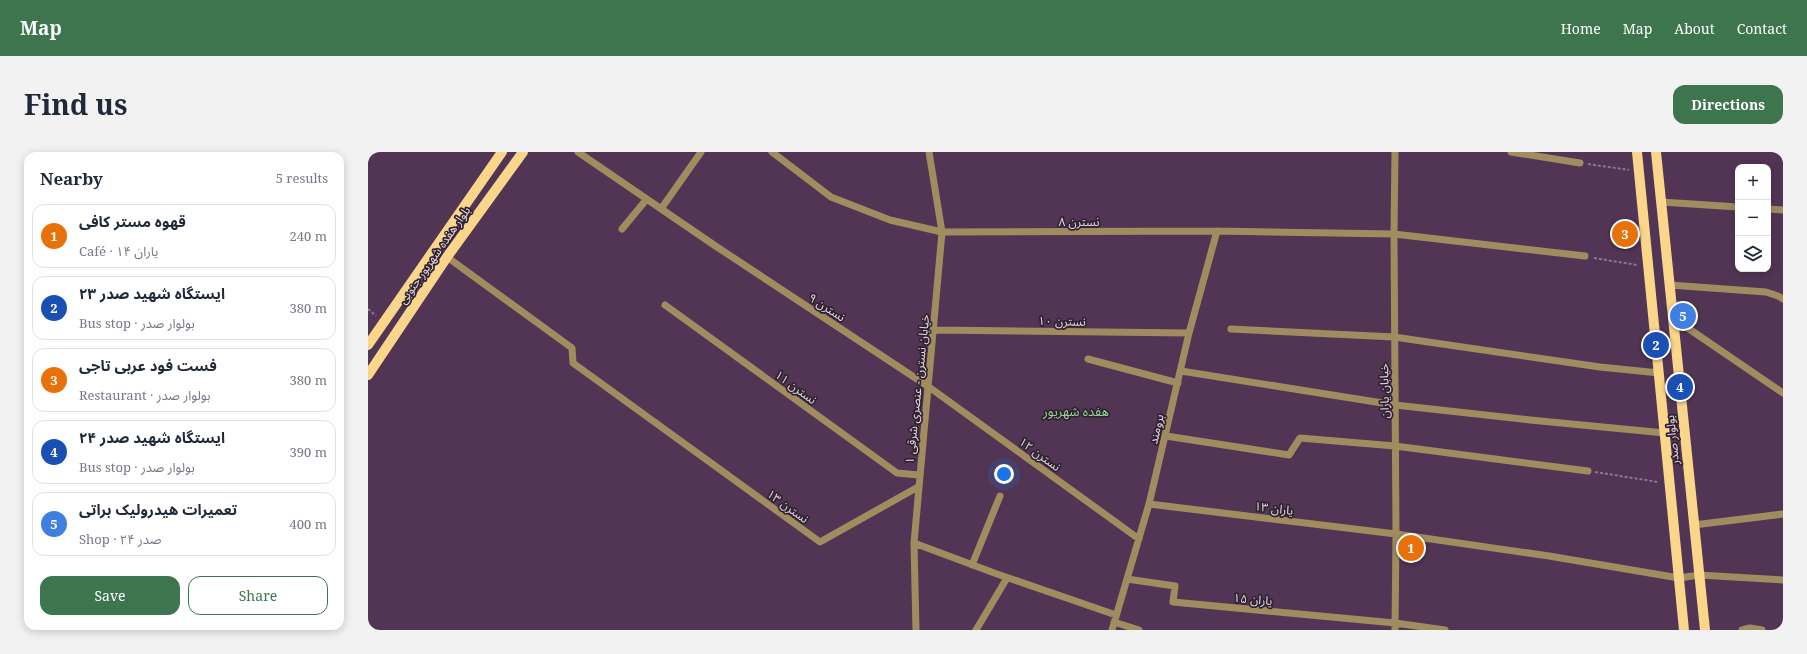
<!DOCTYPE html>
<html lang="en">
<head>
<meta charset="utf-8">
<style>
	:root { --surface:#fff; --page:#f2f2f3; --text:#1f2937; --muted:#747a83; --line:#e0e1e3; --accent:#3d764e }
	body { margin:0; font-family:"Noto Serif","Noto Sans Arabic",serif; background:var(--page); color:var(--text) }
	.controls { position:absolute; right:12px; top:12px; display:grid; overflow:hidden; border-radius:8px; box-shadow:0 2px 10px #0003 }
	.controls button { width:36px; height:36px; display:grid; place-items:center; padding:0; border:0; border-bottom:1px solid var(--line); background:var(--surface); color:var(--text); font:20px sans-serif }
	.you { position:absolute; left:636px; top:322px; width:14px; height:14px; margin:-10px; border:3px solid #fff; border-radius:50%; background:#1a73e8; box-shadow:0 0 0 6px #1a73e833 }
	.badge { display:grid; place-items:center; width:26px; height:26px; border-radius:50%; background:var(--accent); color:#fff; font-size:13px; font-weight:700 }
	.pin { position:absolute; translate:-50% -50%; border:2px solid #fff; box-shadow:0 1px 4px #0006 }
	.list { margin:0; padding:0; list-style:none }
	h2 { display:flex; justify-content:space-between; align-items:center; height:52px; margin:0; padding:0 16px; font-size:17px }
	h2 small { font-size:13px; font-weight:400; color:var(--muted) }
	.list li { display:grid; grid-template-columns:26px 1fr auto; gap:12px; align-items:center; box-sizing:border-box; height:64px; margin:0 8px 8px; padding:0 8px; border:1px solid var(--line); border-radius:12px }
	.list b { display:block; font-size:15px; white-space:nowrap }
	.list p { margin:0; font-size:13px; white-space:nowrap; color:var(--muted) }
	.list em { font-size:13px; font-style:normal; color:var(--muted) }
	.actions { display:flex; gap:8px; padding:12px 16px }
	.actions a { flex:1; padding:9px 0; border:1px solid var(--accent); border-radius:12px; text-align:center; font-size:14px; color:var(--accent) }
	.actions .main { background:var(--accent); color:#fff }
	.icon { flex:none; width:22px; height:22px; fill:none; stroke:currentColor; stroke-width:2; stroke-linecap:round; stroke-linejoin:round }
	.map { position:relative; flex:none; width:1415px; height:478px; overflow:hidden; border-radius:12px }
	header { display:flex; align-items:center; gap:24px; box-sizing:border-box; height:56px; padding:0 20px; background:var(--accent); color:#fff }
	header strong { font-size:19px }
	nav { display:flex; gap:22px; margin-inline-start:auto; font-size:14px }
	.intro { display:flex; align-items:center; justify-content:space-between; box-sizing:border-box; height:96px; padding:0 24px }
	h1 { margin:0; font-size:28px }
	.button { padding:10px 18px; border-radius:12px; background:var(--accent); color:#fff; font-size:14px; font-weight:700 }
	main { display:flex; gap:24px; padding:0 24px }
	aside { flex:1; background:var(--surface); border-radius:12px; box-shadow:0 2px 10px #0003 }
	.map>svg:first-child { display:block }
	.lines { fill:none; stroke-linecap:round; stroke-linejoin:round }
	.path { stroke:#8f7690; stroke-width:2; stroke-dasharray:3 2; stroke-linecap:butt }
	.minor { stroke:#a18c5f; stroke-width:7 }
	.major { stroke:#fad68b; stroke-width:10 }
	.labels { text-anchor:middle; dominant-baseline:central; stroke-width:3.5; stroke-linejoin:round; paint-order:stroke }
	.street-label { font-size:12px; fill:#e7d5e7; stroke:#302330 }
	.neighbourhood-label { font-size:13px; fill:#99d39a; stroke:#302330 }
</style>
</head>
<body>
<header>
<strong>Map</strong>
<nav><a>Home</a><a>Map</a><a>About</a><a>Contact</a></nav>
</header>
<div class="intro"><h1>Find us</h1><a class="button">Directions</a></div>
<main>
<aside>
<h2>Nearby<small>5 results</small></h2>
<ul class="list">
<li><span class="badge" style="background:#e8710a">1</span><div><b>قهوه مستر کافی</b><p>Café · یاران ۱۴</p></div><em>240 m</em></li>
<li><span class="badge" style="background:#1a4fb4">2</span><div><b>ایستگاه شهید صدر ۲۳</b><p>Bus stop · بولوار صدر</p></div><em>380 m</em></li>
<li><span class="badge" style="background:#e8710a">3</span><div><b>فست فود عربی تاجی</b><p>Restaurant · بولوار صدر</p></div><em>380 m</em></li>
<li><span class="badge" style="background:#1a4fb4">4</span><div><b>ایستگاه شهید صدر ۲۴</b><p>Bus stop · بولوار صدر</p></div><em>390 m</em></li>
<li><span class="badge" style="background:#3f7fe0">5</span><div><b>تعمیرات هیدرولیک براتی</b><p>Shop · صدر ۲۴</p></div><em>400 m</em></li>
</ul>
<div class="actions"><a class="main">Save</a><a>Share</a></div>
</aside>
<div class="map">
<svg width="1415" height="478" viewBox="0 0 1415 478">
	<rect width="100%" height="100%" fill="#523554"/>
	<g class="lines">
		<path class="path" d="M1220 12 1261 18
			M1226 106 1269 113
			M0 157 8 164
			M1227 320 1290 330"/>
		<path class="minor" d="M210 0 346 93 561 235 771 387
			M404 0 463 45 522 68 574 80 849 79 1026 82 1217 104
			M1143 0 1212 11
			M1293 50 1370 55
			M293 57 333 0
			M1400 57 1415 58
			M254 77 278 48
			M79 105 204 196 205 211 452 390 550 335
			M1302 133 1398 140 1410 144 1415 147
			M297 153 529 321 551 323
			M1305 166 1415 241
			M863 177 1026 185 1232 215 1291 221
			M566 178 821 181
			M720 207 810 231
			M813 219 1027 253 1162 268 1297 281
			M798 284 921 303 932 286 1027 294 1220 319
			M781 352 1028 382 1181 404 1311 426 1331 423 1415 428
			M1326 373 1415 362
			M546 391 629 422 748 463
			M604 413 632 344
			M759 427 807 434 805 450 1027 471 1077 478
			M746 470 771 478
			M548 478 546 391 574 80 561 0
			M608 478 639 426
			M744 478 781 352 821 181 849 79
			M1027 478 1028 382 1026 82 1027 0
			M1374 478 1382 476 1394 478"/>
		<path class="major" d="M1269 0 1316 478
			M1288 0 1337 478
			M0 193 134 0
			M0 223 79 105 155 0"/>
	</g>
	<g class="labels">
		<g class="street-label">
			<text x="711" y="69">نسترن ۸</text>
			<text transform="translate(66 103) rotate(-55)">بلوار هفده شهریور جنوبی</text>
			<text transform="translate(459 155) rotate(33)">نسترن ۹</text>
			<text transform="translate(694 169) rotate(1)">نسترن ۱۰</text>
			<text transform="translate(428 235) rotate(36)">نسترن ۱۱</text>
			<text transform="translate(549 237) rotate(-84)">خیابان نسترن - عنصری شرقی ۱</text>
			<text transform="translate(1016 239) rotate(-91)">خیابان یاران</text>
			<text transform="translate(788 277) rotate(-77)">برومند</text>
			<text transform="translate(1304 288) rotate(-96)">بولوار صدر</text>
			<text transform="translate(672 302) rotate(36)">نسترن ۱۲</text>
			<text transform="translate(420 354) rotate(36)">نسترن ۱۳</text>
			<text transform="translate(906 356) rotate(7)">یاران ۱۳</text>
			<text transform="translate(885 447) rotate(5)">یاران ۱۵</text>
		</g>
		<g class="neighbourhood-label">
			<text x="708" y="259">هفده شهریور</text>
		</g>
	</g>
</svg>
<div class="controls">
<button>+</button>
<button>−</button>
<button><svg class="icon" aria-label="layers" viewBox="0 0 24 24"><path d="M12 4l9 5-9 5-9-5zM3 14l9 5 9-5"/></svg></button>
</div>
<div class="you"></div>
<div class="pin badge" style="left:1043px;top:396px;background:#e8710a">1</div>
<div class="pin badge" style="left:1288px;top:193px;background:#1a4fb4">2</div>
<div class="pin badge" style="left:1257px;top:82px;background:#e8710a">3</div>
<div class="pin badge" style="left:1312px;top:235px;background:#1a4fb4">4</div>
<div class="pin badge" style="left:1315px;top:164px;background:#3f7fe0">5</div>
</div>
</main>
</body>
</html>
